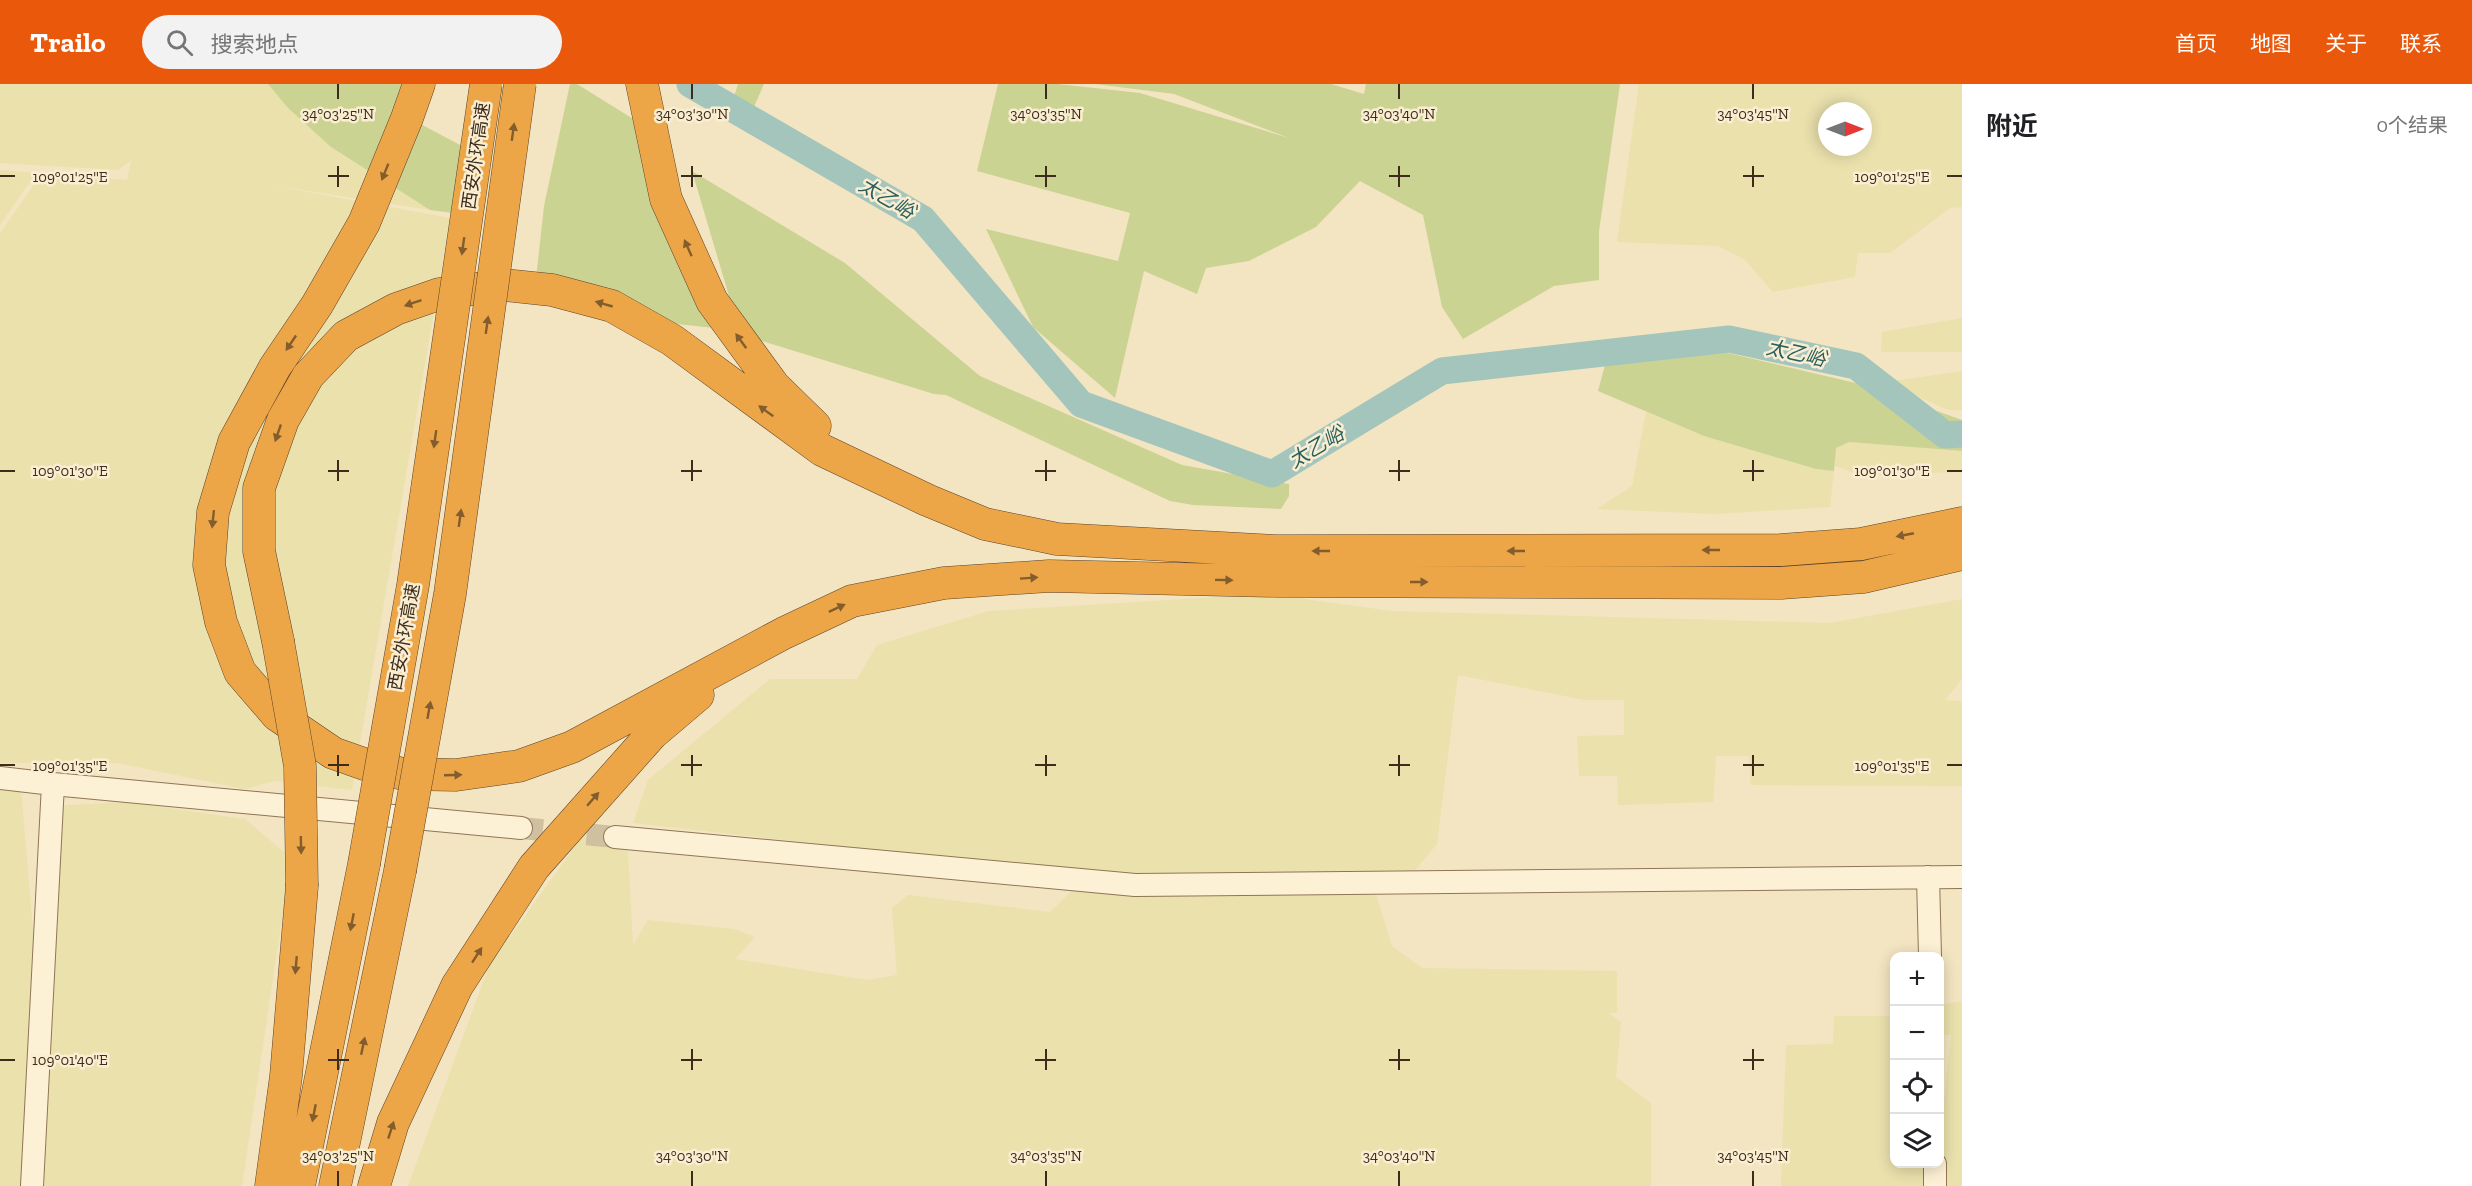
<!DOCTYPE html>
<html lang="zh">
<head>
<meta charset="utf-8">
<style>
	:root { --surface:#fff; --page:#f2f2f2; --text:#202124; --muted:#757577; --line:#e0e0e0; --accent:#ea580c }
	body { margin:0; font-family:"Zilla Slab","Noto Sans SC",serif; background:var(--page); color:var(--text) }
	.controls { position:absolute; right:18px; bottom:18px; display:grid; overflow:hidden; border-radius:12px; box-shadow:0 3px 15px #0003 }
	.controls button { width:54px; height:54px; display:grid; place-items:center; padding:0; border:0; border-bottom:2px solid var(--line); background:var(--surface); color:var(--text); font:30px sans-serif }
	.compass { position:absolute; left:1818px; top:18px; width:54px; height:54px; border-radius:50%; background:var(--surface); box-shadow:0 3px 15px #0003; rotate:90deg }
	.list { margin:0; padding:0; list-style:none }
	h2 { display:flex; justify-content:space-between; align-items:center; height:78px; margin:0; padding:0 24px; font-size:26px }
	h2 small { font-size:20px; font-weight:400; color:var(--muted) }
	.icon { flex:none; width:33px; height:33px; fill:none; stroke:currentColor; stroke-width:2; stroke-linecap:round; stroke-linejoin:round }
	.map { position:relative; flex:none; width:1962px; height:1102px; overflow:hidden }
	header { display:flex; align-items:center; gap:36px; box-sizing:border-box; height:84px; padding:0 30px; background:var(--accent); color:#fff }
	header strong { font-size:28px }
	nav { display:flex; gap:33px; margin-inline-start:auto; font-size:21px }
	.search { width:420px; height:54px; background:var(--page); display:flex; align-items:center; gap:15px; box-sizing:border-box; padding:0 21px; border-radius:33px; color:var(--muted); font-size:22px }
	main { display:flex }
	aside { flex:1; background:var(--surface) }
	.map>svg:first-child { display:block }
	.farmland { fill:#eae1ad; fill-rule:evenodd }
	.green { fill:#cbd393 }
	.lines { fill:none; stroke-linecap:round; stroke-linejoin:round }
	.river { stroke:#a4c5bc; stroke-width:27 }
	.minor-tunnel { stroke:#cfc0a0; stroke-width:22; stroke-dasharray:22 11; stroke-linecap:butt }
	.minor-casing { stroke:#8f7556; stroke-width:24 }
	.highway-casing { stroke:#5d422b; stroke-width:33 }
	.minor { stroke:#fdf1d5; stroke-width:22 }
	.highway { stroke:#eda647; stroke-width:32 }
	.highway-bridge-casing { stroke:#5d422b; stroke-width:33; stroke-linecap:butt }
	.highway-bridge { stroke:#eda647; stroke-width:32 }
	.oneway { fill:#835d2d }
	.ticks { fill:none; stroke:#3d2c1c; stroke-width:2 }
	.labels { text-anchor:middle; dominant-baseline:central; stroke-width:5; stroke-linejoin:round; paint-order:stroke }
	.street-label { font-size:18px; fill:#3d2c1c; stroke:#faeed2 }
	.water-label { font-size:20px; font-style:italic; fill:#295f5c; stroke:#faeed2 }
	.ticks-label { font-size:15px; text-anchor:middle; fill:#3d2c1c; stroke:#faeed2; stroke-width:5; stroke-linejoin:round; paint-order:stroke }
</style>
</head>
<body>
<header>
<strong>Trailo</strong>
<div class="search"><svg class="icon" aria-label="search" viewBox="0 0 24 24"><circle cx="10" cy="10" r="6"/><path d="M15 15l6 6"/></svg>搜索地点</div>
<nav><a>首页</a><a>地图</a><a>关于</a><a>联系</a></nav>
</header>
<main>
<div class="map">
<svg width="1962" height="1102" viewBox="0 0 1962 1102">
	<rect width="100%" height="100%" fill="#f3e5c1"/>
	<path class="farmland" d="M0 0H268L288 24 331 63 430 126 270 101 450 134 352 706 274 697 245 705 117 679H0V149L42 89 127 96 131 76 118 86 0 79Z
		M1639 0H1962V123L1950 124 1890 169H1858L1855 193 1773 208 1745 176 1718 162 1617 158ZM1827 27H1863V63H1827Z
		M0 86 36 89 0 141Z
		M1962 234V268H1881L1882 248Z
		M1962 287V326H1948L1886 298Z
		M1646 328 1704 352 1816 385 1834 387 1830 423 1715 430 1597 425 1632 402Z
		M1849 358 1962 367V388L1860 391 1835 382V364Z
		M1269 510 1392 527 1830 539 1962 515V595L1945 616 1962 617V702L1751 701 1749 672H1716L1713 718 1618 721 1617 692H1579L1577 652 1624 651V616H1585L1458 591 1437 760 1412 790 1370 791 1392 862 1422 884 1617 887V929H1608L1621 938 1616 993 1651 1019V1102H408L489 882 589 743 627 746 633 861 648 836 734 845 755 853 735 875 867 896 897 891 892 824 908 811 1050 828 1089 790 633 739 648 696 770 595H857L877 561 989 527Z
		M0 697 21 705 46 997 52 722 128 718 245 735 291 774 242 1102H0Z
		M1962 917V1102H1781L1786 961 1833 960 1834 932H1894V1080H1940V1030L1942 1034 1951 951H1942L1941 921Z"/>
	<path class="green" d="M268 0H405L396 27 462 62 453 129 430 126 331 63 288 24Z
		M570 0H577L651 46 704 217 729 212 692 87 845 179 980 292 1182 381 1289 400V412L1281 425 1193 421 1170 417 946 311 934 310 723 245 604 232 534 213 544 122Z
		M738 0H764L747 39 732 19Z
		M998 0H1058L1140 9 1289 54 1174 10 1095 0H1331L1364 10 1366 0H1620L1599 147V196L1554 202 1463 255 1442 223 1423 131 1360 97 1316 143 1249 177 1206 184 1197 210 1144 187 1115 314 1033 243 986 145 1118 177 1130 129 977 87Z
		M1652 251 1864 301 1962 336V367L1849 358 1836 364 1834 387 1816 385 1704 352 1598 307 1612 255Z"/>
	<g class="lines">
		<path class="river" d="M690 0 923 135 1081 320 1272 390 1442 287 1729 255 1856 282 1945 351 1962 350"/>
		<path class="minor-tunnel" d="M521 744 615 753"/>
		<defs>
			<path id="minor" d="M0 694 53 700
				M615 753 1135 801 1962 793
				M1928 793 1930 872
				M1935 1080V1102
				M32 1102 53 700 521 744"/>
			<path id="highway" d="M419 0 407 34 364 139 317 221 275 283 234 358 213 428 209 481 221 538 240 588 277 631 333 669 367 681 403 690 456 691 519 682 572 663 784 549 852 517 944 499 1049 492 1276 497 1781 499 1864 493 1962 470
				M642 0 666 115 712 217 774 302 815 342
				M278 557 259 467V404L283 336 308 292 346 252 396 225 439 210 504 201 552 206 612 222 672 256 822 366 927 416 985 440 1057 455 1276 467 1781 466 1861 460 1962 439
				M271 1102 286 992 302 802
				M299 1102 364 780
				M335 1102 400 787
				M374 1102 393 1039 457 902 534 783 652 650 698 611"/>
		</defs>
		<use href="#minor" class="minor-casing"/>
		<use href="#highway" class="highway-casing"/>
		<use href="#minor" class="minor"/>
		<use href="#highway" class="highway"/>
		<defs>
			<path id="highway-bridge" d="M278 557 300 682 302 802
				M364 780 413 501 486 0
				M400 787 450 510 520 0"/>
		</defs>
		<use href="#highway-bridge" class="highway-bridge-casing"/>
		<use href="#highway-bridge" class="highway-bridge"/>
	</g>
	<defs><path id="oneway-solid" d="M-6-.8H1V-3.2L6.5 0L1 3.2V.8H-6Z" transform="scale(1.5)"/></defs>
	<g class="oneway">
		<use href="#oneway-solid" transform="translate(513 48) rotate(-82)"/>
		<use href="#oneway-solid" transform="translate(385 88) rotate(112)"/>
		<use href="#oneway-solid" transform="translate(463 162) rotate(98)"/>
		<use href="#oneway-solid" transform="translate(688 164) rotate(-114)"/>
		<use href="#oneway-solid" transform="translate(413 219) rotate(161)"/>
		<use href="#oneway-solid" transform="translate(604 220) rotate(-164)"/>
		<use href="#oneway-solid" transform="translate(487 241) rotate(-82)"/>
		<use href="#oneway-solid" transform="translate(741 257) rotate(-126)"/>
		<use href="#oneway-solid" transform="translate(291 259) rotate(124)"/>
		<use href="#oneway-solid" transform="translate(766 327) rotate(-144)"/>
		<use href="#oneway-solid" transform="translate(278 349) rotate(109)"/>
		<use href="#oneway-solid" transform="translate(435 355) rotate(98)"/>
		<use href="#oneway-solid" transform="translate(460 434) rotate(-82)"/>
		<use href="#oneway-solid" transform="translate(213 435) rotate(96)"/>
		<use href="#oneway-solid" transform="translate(1905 451) rotate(169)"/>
		<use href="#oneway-solid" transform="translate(1711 466) rotate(180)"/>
		<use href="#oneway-solid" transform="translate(1321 467) rotate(180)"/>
		<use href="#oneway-solid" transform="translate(1516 467) rotate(180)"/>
		<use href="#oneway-solid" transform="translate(1029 494) rotate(-4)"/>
		<use href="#oneway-solid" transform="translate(1224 496) rotate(1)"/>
		<use href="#oneway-solid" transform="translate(1419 498)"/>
		<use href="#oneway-solid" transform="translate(837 524) rotate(-25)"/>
		<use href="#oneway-solid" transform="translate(429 626) rotate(-80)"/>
		<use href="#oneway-solid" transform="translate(453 691) rotate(-2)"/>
		<use href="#oneway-solid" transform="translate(593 715) rotate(-49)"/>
		<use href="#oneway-solid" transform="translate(301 761) rotate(89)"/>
		<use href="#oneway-solid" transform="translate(352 838) rotate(101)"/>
		<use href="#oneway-solid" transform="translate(477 871) rotate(-57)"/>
		<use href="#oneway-solid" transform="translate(296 881) rotate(95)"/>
		<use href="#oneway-solid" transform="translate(363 962) rotate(-78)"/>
		<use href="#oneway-solid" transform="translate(314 1029) rotate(101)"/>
		<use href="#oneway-solid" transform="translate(391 1046) rotate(-72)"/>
	</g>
	<path class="ticks" d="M338 0V15M692 0V15M1046 0V15M1399 0V15M1753 0V15M338 82V103M692 82V103M1046 82V103M1399 82V103M1753 82V103M0 92H15M328 92H349M681 92H702M1035 92H1056M1389 92H1410M1743 92H1764M1947 92H1962M338 376V397M692 376V397M1046 376V397M1399 376V397M1753 376V397M0 387H15M328 387H349M681 387H702M1035 387H1056M1389 387H1410M1743 387H1764M1947 387H1962M338 671V692M692 671V692M1046 671V692M1399 671V692M1753 671V692M0 681H15M328 681H349M681 681H702M1035 681H1056M1389 681H1410M1743 681H1764M1947 681H1962M338 965V986M692 965V986M1046 965V986M1399 965V986M1753 965V986M0 976H15M328 976H349M681 976H702M1035 976H1056M1389 976H1410M1743 976H1764M338 1087V1102M692 1087V1102M1046 1087V1102M1399 1087V1102M1753 1087V1102"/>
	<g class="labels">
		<g class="street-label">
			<text transform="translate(476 72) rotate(-82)">西安外环高速</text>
			<text transform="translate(404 553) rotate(-80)">西安外环高速</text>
		</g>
		<g class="water-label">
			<text transform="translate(887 114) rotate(30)">太乙峪</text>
			<text transform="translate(1796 269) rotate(12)">太乙峪</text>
			<text transform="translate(1316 363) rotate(-31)">太乙峪</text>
		</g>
	</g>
	<g class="ticks-label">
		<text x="338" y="35">34°03'25"N</text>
		<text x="692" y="35">34°03'30"N</text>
		<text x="1046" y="35">34°03'35"N</text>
		<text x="1399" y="35">34°03'40"N</text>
		<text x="1753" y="35">34°03'45"N</text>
		<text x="1892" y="98">109°01'25"E</text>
		<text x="70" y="98">109°01'25"E</text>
		<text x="1892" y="392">109°01'30"E</text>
		<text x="70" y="392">109°01'30"E</text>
		<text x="1892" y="687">109°01'35"E</text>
		<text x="70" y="687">109°01'35"E</text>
		<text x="70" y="981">109°01'40"E</text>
		<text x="338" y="1077">34°03'25"N</text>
		<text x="692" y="1077">34°03'30"N</text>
		<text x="1046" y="1077">34°03'35"N</text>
		<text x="1399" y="1077">34°03'40"N</text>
		<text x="1753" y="1077">34°03'45"N</text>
	</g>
</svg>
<div class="controls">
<button>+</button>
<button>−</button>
<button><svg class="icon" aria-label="locate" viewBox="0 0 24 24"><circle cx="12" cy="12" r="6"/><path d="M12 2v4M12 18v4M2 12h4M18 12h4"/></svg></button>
<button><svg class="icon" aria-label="layers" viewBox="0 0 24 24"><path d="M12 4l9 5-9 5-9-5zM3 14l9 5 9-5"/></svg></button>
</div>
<svg class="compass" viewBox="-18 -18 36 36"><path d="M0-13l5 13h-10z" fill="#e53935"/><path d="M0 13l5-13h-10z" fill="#757577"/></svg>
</div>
<aside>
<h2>附近<small>0个结果</small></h2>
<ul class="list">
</ul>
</aside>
</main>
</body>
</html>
